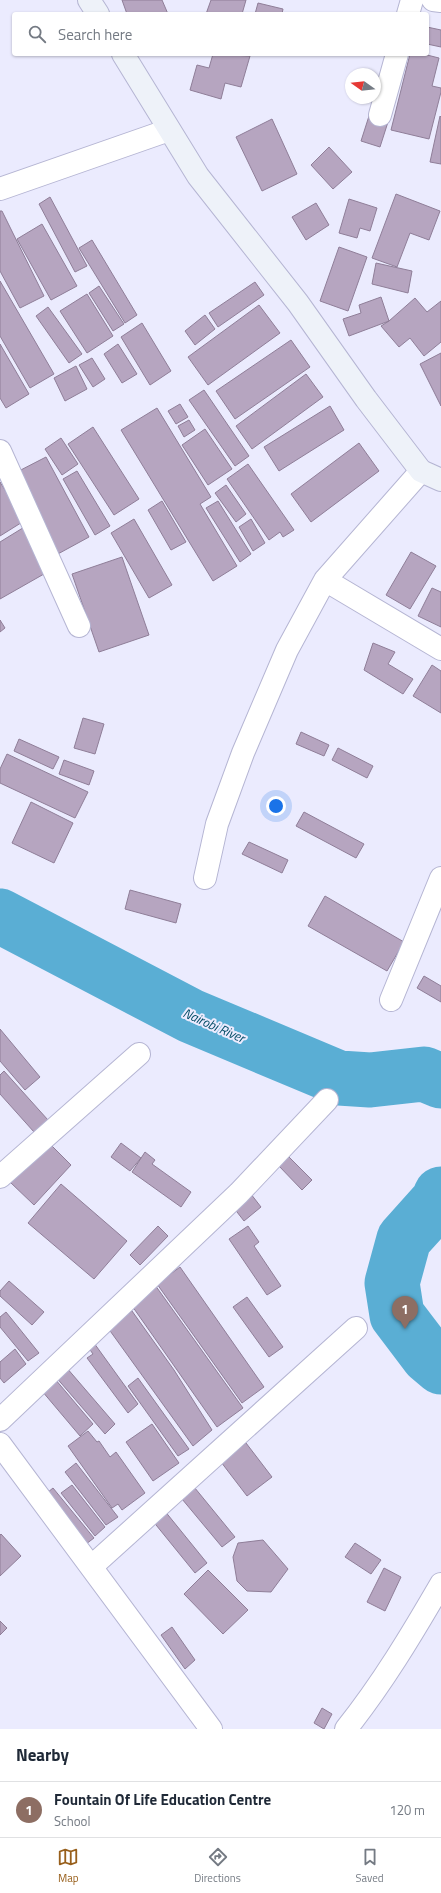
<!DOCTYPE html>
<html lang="en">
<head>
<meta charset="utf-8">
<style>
	:root { --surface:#fff; --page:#f2f2f3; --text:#1f2937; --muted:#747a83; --line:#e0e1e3; --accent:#985f1b }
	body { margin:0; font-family:"Titillium Web",sans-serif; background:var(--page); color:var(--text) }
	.compass { position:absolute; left:345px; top:68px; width:36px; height:36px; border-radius:50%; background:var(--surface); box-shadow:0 1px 3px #0004; rotate:285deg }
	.you { position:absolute; left:276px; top:806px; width:14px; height:14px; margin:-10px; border:3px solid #fff; border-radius:50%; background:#1a73e8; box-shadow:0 0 0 6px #1a73e833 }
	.badge { display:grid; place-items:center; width:26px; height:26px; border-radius:50%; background:var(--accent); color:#fff; font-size:13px; font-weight:700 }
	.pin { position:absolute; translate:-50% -33px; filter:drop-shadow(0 1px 2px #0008) }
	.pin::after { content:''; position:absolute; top:21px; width:14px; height:12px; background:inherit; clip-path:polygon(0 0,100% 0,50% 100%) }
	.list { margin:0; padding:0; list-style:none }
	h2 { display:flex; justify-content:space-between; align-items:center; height:52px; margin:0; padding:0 16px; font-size:17px }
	h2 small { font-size:13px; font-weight:400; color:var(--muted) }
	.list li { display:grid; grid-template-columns:26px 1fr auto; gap:12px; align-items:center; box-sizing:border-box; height:56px; padding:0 16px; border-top:1px solid var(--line) }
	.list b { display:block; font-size:15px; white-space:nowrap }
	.list p { margin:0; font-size:13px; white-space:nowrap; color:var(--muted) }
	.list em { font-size:13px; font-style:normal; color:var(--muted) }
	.icon { flex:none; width:22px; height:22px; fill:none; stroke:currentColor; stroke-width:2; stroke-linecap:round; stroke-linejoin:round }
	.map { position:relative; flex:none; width:441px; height:1729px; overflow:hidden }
	.search { position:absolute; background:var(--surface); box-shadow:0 1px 3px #0004; left:12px; right:12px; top:12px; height:44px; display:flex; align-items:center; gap:10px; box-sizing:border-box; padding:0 14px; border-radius:4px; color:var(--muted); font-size:15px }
	.sheet { height:108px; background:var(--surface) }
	nav { display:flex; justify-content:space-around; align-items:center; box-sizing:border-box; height:56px; border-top:1px solid var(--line); background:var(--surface); font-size:11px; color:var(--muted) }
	nav a { display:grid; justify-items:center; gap:2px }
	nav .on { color:var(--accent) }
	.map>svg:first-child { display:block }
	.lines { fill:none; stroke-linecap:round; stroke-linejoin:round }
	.river { stroke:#5aaed4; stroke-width:55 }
	.building { fill:#b6a5c0; stroke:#8f7e98 }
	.street-casing { stroke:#b5b5d3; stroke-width:24 }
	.secondary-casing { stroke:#b5b5d3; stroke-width:24 }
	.street { stroke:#fff; stroke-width:22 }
	.secondary { stroke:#eef2f9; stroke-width:22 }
	.labels { text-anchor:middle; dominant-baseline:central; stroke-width:4; stroke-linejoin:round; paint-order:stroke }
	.water-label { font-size:13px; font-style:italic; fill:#024c66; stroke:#ebebfe }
</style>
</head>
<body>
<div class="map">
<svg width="441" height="1729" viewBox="0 0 441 1729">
	<rect width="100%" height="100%" fill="#ebebfe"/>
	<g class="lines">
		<path class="river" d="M0 916 191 1016 339 1078 370 1080 424 1074 441 1081
			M441 1194 438 1201 404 1239 392 1283 397 1315 428 1356 441 1367"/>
	</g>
	<path class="building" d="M122 0H162L168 14H127Z
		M211 0H246L242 14H206Z
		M258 3 283 9 282 14H255Z
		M427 27 441 30V47L427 44Z
		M213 54 250 56 241 87 225 83 221 99 190 90 197 65 209 68Z
		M410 54H423L439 58 432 86 441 88V92L429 139 391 130Z
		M369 116 388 122 380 147 361 141Z
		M440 116 441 117V164L430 162Z
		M272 119 297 174 262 191 236 137Z
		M329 147 352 172 333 189 311 165Z
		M396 194 440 211 429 240 410 233 397 267 372 258Z
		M50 197 87 266 75 272 39 204Z
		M349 199 377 208 370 231 360 228 357 238 339 233Z
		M316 203 329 225 306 240 292 217Z
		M0 211H2L44 296 20 308 0 271Z
		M42 224 77 286 51 300 17 239Z
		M92 240 137 315 125 323 79 248Z
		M339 247 367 257 348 311 320 301Z
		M376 263 412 271 408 293 372 284Z
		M0 281 54 374 30 388 0 336Z
		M255 282 264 295 218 327 209 313Z
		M99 286 124 324 113 331 89 293Z
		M87 294 113 336 87 353 60 311Z
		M381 297 389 321 349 336 343 319 361 313 359 305Z
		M415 298 427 312 441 301V342L424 356 410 338 399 347 381 326 389 321Z
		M259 305 280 333 208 385 188 357Z
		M48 307 82 354 69 363 36 316Z
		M205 315 215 329 195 345 185 331Z
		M142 323 171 371 150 385 121 337Z
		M291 340 310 367 235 419 216 391Z
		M0 344 29 394 6 408 0 398Z
		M118 344 137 374 122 383 104 354Z
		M441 353V406L420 364Z
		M92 358 105 379 93 387 79 365Z
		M76 366 87 389 65 401 54 378Z
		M306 374 323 397 252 449 236 426Z
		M204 390 249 456 235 466 189 400Z
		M180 404 188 417 176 424 168 411Z
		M330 406 344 430 279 471 264 447Z
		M157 408 211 497 200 504 237 566 213 581 121 430Z
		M189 420 195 430 184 437 178 426Z
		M93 427 139 499 114 515 68 444Z
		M205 429 232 469 208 485 182 445Z
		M61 438 78 464 62 475 45 449Z
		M359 443 379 471 311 522 291 494Z
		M46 457 89 537 56 555 13 474Z
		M248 464 294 530 283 537 280 532 269 540 227 479Z
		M77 471 110 526 95 535 63 479Z
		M0 482 24 521 0 536Z
		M226 485 246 514 236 522 215 493Z
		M162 501 186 542 171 550 148 510Z
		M218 501 251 554 240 562 206 508Z
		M134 519 172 585 149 598 111 533Z
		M251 519 265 543 253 551 239 527Z
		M26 526 51 570 0 599V542Z
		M411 552 436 566 410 609 386 595Z
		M122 557 149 635 99 652 72 574Z
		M432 588 441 592V627L418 616Z
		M0 620 5 628 0 632Z
		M373 643 395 652 388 664 413 679 403 694 364 670Z
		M432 665 441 671V713L413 696Z
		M83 718 104 724 95 754 74 748Z
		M301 732 329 745 324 756 296 744Z
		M19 739 59 757 53 769 14 751Z
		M338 748 373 766 367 778 332 760Z
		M7 754 88 792 75 818 0 783V769Z
		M64 760 94 771 89 785 59 774Z
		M31 802 73 823 54 863 12 843Z
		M304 812 364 844 356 858 296 826Z
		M249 842 288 860 282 873 242 854Z
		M130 890 181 904 176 923 125 909Z
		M325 896 404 942 387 971 308 926Z
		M424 976 441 986V1002L417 988Z
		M0 1029 40 1077 25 1090 0 1061Z
		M4 1071 48 1120 34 1132 0 1094V1075Z
		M48 1142 71 1165 34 1205 10 1182Z
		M121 1143 141 1158 130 1171 111 1157Z
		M145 1152 155 1160 152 1164 191 1192 181 1207 132 1172Z
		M287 1155 312 1180 302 1190 278 1165Z
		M61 1184 127 1241 94 1279 28 1223Z
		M247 1189 261 1207 244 1221 230 1203Z
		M158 1226 168 1236 140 1265 130 1255Z
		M248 1226 259 1242 254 1246 281 1286 267 1295 229 1239Z
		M180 1267 264 1387 242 1403 157 1284Z
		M9 1281 44 1312 32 1325 0 1296V1291Z
		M155 1285 243 1408 217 1427 130 1303Z
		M247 1297 283 1347 269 1357 233 1307Z
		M132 1311 174 1370 212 1430 193 1446 108 1328Z
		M6 1312 39 1353 28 1361 0 1327V1317Z
		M94 1343 138 1404 128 1413 87 1358 93 1354 88 1347Z
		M15 1349 26 1364 4 1383 0 1378V1362Z
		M66 1367 115 1424 105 1434 55 1376Z
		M138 1378 189 1449 178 1456 128 1386Z
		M55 1379 93 1424 80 1436 42 1391Z
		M152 1424 179 1463 153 1481 126 1442Z
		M88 1431 97 1442 99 1441 110 1457 116 1452 145 1493 122 1510 118 1504 112 1508 68 1446Z
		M246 1443 272 1477 247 1496 221 1462Z
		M76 1463 118 1517 106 1525 65 1472Z
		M190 1482 235 1537 222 1547 177 1493Z
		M72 1485 105 1527 95 1536 61 1493Z
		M53 1488 94 1538 82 1547 42 1497Z
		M164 1510 207 1563 195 1573 152 1520Z
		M1 1534 21 1556 0 1576V1535Z
		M263 1540 288 1569 271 1592 247 1591 237 1581 233 1557 238 1543Z
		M355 1543 381 1560 371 1574 345 1557Z
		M384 1568 401 1577 385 1611 367 1602Z
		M208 1570 248 1610 223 1634 184 1594Z
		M0 1621 7 1628 0 1635Z
		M172 1627 195 1660 185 1669 161 1635Z
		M322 1708 332 1714 324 1729 314 1723Z"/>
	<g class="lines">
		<defs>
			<path id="street" d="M433 0 441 1
				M408 14 412 0
				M380 115 397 54
				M0 189 169 130
				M0 451 79 626
				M325 580 441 649
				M205 878 217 824 243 753 287 650 325 580 421 471
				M391 1000 441 878
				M0 1177 139 1054
				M0 1420 239 1193 327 1100
				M0 1444 211 1729
				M91 1567 356 1328
				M346 1729C382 1684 412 1634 441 1584"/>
			<path id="secondary" d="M89 0 98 14
				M123 54 198 176 298 303 366 399 421 471 441 480"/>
		</defs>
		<use href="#street" class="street-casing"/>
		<use href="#secondary" class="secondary-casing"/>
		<use href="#street" class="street"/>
		<use href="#secondary" class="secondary"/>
	</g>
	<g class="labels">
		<g class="water-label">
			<text transform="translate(214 1025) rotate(24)">Nairobi River</text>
		</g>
	</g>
</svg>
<svg class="compass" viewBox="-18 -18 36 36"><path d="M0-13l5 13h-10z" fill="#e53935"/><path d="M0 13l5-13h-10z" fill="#747a83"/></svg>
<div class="you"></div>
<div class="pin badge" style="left:405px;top:1329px;background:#8d6e63">1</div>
<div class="search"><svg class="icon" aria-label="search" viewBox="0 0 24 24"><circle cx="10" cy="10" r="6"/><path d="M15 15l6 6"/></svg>Search here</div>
</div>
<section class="sheet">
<h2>Nearby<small></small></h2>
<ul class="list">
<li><span class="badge" style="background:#8d6e63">1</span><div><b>Fountain Of Life Education Centre</b><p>School</p></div><em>120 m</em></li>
</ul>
</section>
<nav>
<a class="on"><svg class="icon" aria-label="map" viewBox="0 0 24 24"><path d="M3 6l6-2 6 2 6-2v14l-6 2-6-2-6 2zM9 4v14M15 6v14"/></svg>Map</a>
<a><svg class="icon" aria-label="directions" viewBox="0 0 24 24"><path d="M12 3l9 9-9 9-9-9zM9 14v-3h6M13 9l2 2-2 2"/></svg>Directions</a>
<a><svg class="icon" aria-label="saved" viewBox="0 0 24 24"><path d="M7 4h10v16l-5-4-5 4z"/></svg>Saved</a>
</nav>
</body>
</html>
